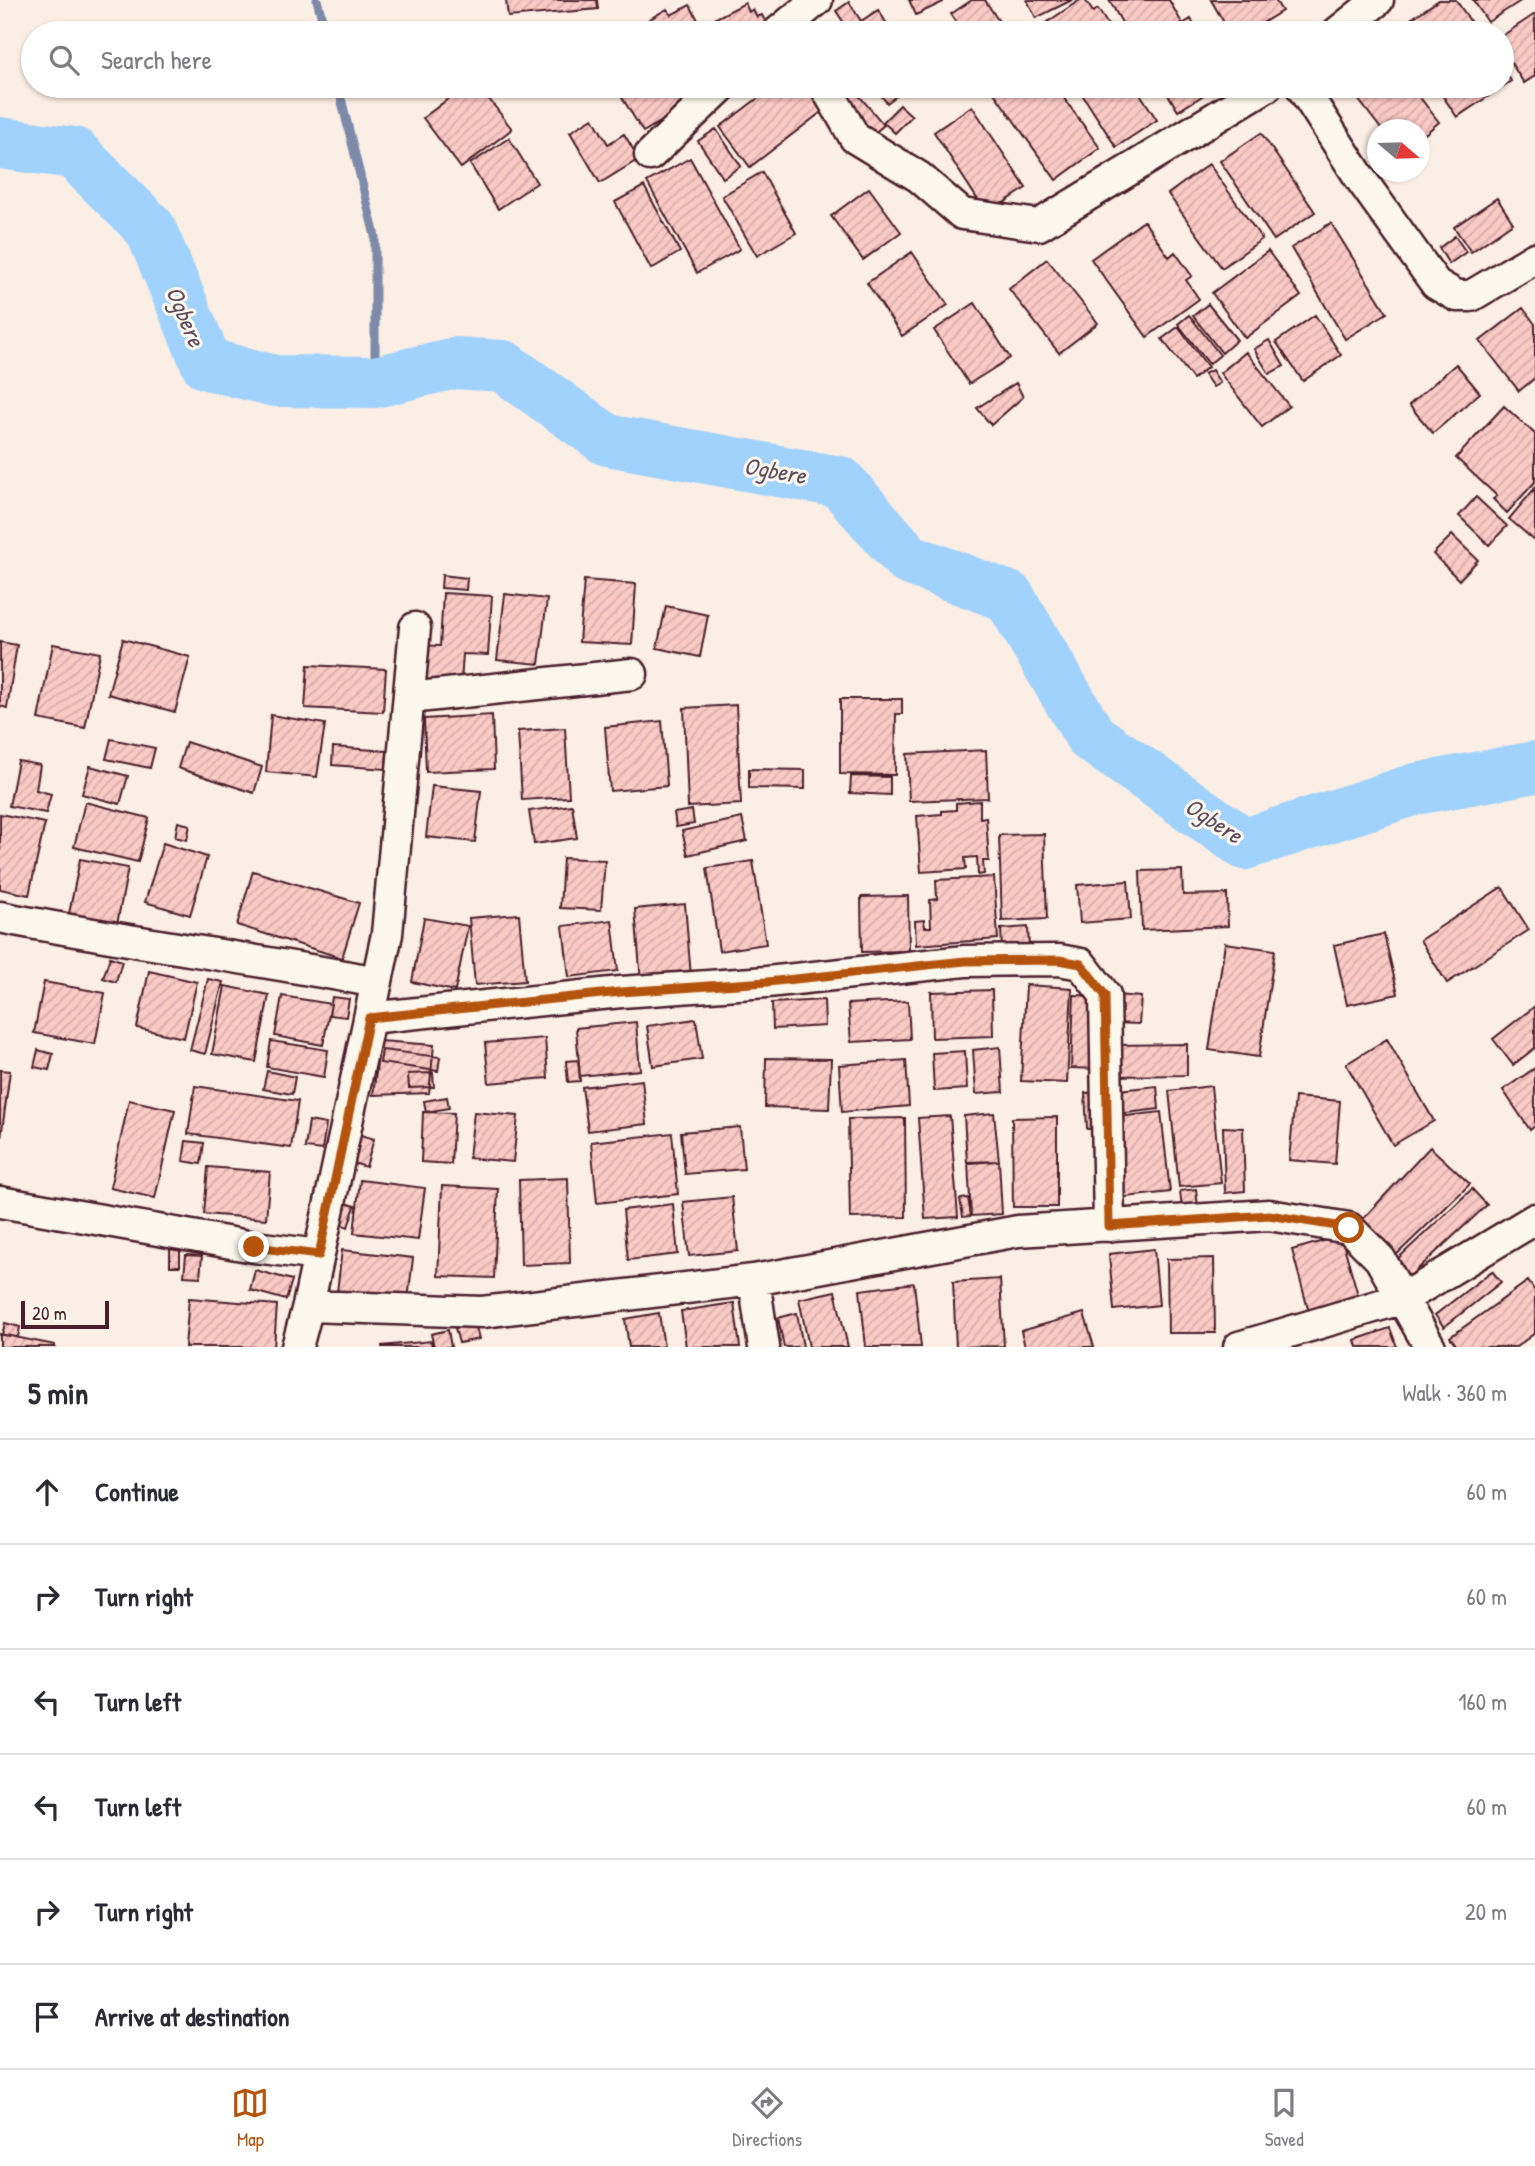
<!DOCTYPE html>
<html lang="en">
<head>
<meta charset="utf-8">
<style>
	:root { --surface:#fff; --page:#f2f2f3; --text:#2b2b33; --muted:#7c7c81; --line:#e1e1e2; --accent:#b45309 }
	body { margin:0; font-family:"Patrick Hand",sans-serif; background:var(--page); color:var(--text) }
	.compass { position:absolute; left:1367px; top:119px; width:63px; height:63px; border-radius:50%; background:var(--surface); box-shadow:0 2px 5px #0004; rotate:109deg }
	.scale { position:absolute; left:21px; bottom:18px; width:88px; box-sizing:border-box; padding-left:7px; border:4px solid #4a1f2b; border-top:0; font-size:19px; line-height:24px; white-space:nowrap; color:#4a1f2b; -webkit-text-stroke:5px #fbf7ec; paint-order:stroke }
	.stop { position:absolute; width:21px; height:21px; margin:-16px; border:5px solid #b45309; border-radius:50%; background:#fff }
	.stop.end { background:#b45309; border-color:#fff; box-shadow:0 2px 7px #0008 }
	.list { margin:0; padding:0; list-style:none }
	h2 { display:flex; justify-content:space-between; align-items:center; height:91px; margin:0; padding:0 28px; font-size:30px }
	h2 small { font-size:23px; font-weight:400; color:var(--muted) }
	.list li { display:grid; grid-template-columns:46px 1fr auto; gap:21px; align-items:center; box-sizing:border-box; height:105px; padding:0 28px; border-top:2px solid var(--line) }
	.list b { display:block; font-size:26px; white-space:nowrap }
	.list em { font-size:23px; font-style:normal; color:var(--muted) }
	.icon { flex:none; width:38px; height:38px; fill:none; stroke:currentColor; stroke-width:2; stroke-linecap:round; stroke-linejoin:round }
	.map { position:relative; flex:none; width:1535px; height:1347px; overflow:hidden }
	.search { position:absolute; background:var(--surface); box-shadow:0 2px 5px #0004; left:21px; right:21px; top:21px; height:77px; display:flex; align-items:center; gap:18px; box-sizing:border-box; padding:0 24px; border-radius:38px; color:var(--muted); font-size:26px }
	.sheet { height:721px; background:var(--surface) }
	nav { display:flex; justify-content:space-around; align-items:center; box-sizing:border-box; height:98px; border-top:2px solid var(--line); background:var(--surface); font-size:19px; color:var(--muted) }
	nav a { display:grid; justify-items:center; gap:4px }
	nav .on { color:var(--accent) }
	.map>svg:first-child { display:block }
	.lines { fill:none; stroke-linecap:round; stroke-linejoin:round }
	.stream { stroke:#7e8aa9; stroke-width:9 }
	.river { stroke:#a0d2fd; stroke-width:52 }
	.building { fill:url(#building-hatch); stroke:#4a1f2b; stroke-width:2 }
	.street-casing { stroke:#4a1f2b; stroke-width:35 }
	.street { stroke:#fbf7ec; stroke-width:30 }
	.route { stroke:#b45309; stroke-width:9 }
	.labels { text-anchor:middle; dominant-baseline:central; stroke-width:6; stroke-linejoin:round; paint-order:stroke }
	.water-label { font-size:24px; font-style:italic; fill:#604c60; stroke:#fbf7ec }
</style>
</head>
<body>
<div class="map">
<svg width="1535" height="1347" viewBox="0 0 1535 1347">
	<defs>
		<pattern id="building-hatch" width="6" height="6" patternUnits="userSpaceOnUse" patternTransform="scale(1.75)"><rect width="6" height="6" fill="#facac4"/><path d="M-1 1l2-2M0 6l6-6M5 7l2-2" fill="none" stroke="#d8ada9"/></pattern>
	</defs>
	<rect width="100%" height="100%" fill="#fbeee4"/>
	<filter id="ink" filterUnits="userSpaceOnUse"><feTurbulence type="fractalNoise" baseFrequency=".0143" numOctaves="2"/><feDisplacementMap in="SourceGraphic" scale="14" xChannelSelector="R" yChannelSelector="G"/><feConvolveMatrix kernelMatrix="1 2 1 2 8 2 1 2 1" color-interpolation-filters="sRGB"/></filter>
	<g filter="url(#ink)">
		<g class="lines">
			<path class="stream" d="M317 0 326 33
				M338 86 375 236V382"/>
			<path class="river" d="M0 143 74 153 150 228 207 364 275 381 375 382 455 363 503 366 607 440 840 482 908 559 1009 597 1091 737 1245 844 1416 789 1535 767"/>
		</g>
		<path class="building" d="M506 0H597L598 9 508 17Z
			M909 0H943V2L916 15Z
			M972 0H985L1005 31 964 33 951 14Z
			M1027 0H1072L1036 18Z
			M1080 0H1085L1093 12 1098 9 1113 33H1031Z
			M1109 0H1169L1182 23 1164 33H1128Z
			M1211 0H1275L1282 11 1246 33H1230Z
			M1439 0H1456L1478 33H1399L1396 29Z
			M1473 0H1522L1488 22Z
			M849 2 861 21 878 10 889 27 880 33H851L836 11Z
			M745 3 749 12 753 9 757 17 762 15 771 33H718L712 20Z
			M690 5 705 33H655L648 20 667 9 671 15Z
			M1535 14V76L1524 83 1502 49V36Z
			M1191 19 1199 33H1168Z
			M1502 66 1511 81 1457 117 1436 86H1502Z
			M465 86H479L512 129 461 168 423 118Z
			M615 86H673L686 107 643 132Z
			M774 86H819L833 103 750 167 720 127Z
			M847 86H851L884 125 873 134 839 92Z
			M873 86H893L899 94 887 103Z
			M998 86H1055L1100 148 1056 180 992 90Z
			M1082 86H1135L1157 120 1116 147 1078 88Z
			M1163 86H1218L1178 111Z
			M1348 86H1411L1439 122 1420 138V130H1382Z
			M900 105 912 116 895 133 883 122Z
			M972 106 1026 188 987 214 934 132Z
			M593 118 608 144 624 134 639 159 600 183 570 132Z
			M716 129 741 166 723 178 698 141Z
			M1261 133 1315 212 1274 240 1220 161Z
			M509 138 537 183 498 209 470 164Z
			M690 158 740 249 697 273 647 182Z
			M1209 164 1262 239 1222 268 1168 194Z
			M762 172 796 233 757 256 722 196Z
			M644 186 680 252 651 269 615 202Z
			M869 188 901 232 863 260 831 216Z
			M1497 198 1513 223 1471 252 1454 227Z
			M1144 221 1169 257 1175 252 1192 276 1186 280 1199 299 1147 337 1091 259Z
			M1331 223 1387 313 1345 339 1291 248Z
			M1455 236 1466 252 1449 264 1439 248Z
			M1268 251 1301 296 1245 338 1212 293Z
			M912 252 948 305 902 336 867 283Z
			M1047 259 1098 323 1059 353 1009 289Z
			M975 303 1010 358 969 384 934 330Z
			M1208 304 1237 340 1222 353 1193 316Z
			M1523 308 1535 324V378L1519 391 1480 341Z
			M1189 315 1220 355 1209 364 1178 324Z
			M1315 315 1341 355 1303 381 1276 342Z
			M1178 327 1208 367 1193 379 1162 339Z
			M1269 340 1284 366 1269 374 1254 349Z
			M1246 352 1289 406 1262 427 1220 373Z
			M1456 364 1480 393 1433 433 1409 405Z
			M1212 370 1220 383 1213 387 1204 374Z
			M1016 383 1023 397 991 425 977 408Z
			M1504 406 1535 434V482L1507 513 1493 499 1497 496 1456 458Z
			M1535 488V541L1509 519Z
			M1476 497 1507 526 1489 545 1459 516Z
			M1452 535 1478 560 1459 580 1433 554Z
			M442 575 467 578 466 590 441 588Z
			M584 580 636 584 632 645 579 642Z
			M443 593 492 596 488 655 463 654 461 683 419 680 421 645 440 646Z
			M505 594 547 599 539 664 497 660Z
			M666 606 708 615 700 657 657 648Z
			M123 639 190 657 175 712 108 694Z
			M0 642 17 645 7 708 0 706Z
			M53 644 100 653 85 728 38 719Z
			M308 665 386 669 383 712 305 708Z
			M840 699H902V714H896L895 775 840 774Z
			M736 705 741 804 688 807 684 708Z
			M271 715 325 724 317 777 266 772Z
			M492 715 494 769 426 772 424 719Z
			M662 721 667 786 610 791 605 727Z
			M565 728 569 797 522 800 518 731Z
			M111 739 155 748 150 768 106 759Z
			M186 742 262 767 254 793 178 768Z
			M333 747 387 751 386 769 332 765Z
			M986 750 988 798 909 801 907 754Z
			M18 761 40 765 36 790 51 794 46 813 9 806Z
			M90 766 128 776 120 804 82 794Z
			M749 769 805 770V789L749 788Z
			M851 776 890 777V795L850 793Z
			M432 786 481 791 475 842 426 837Z
			M980 801V818L986 817 989 861H983L984 874 978 875 977 857 965 858 966 869 921 872 917 816 942 814V811L956 810V803Z
			M85 802 149 818 138 862 74 847Z
			M572 805 577 838 534 844 529 811Z
			M692 810 694 824 676 827 674 813Z
			M0 814 45 823 29 895 0 889Z
			M742 818 747 841 688 855 682 831Z
			M178 822 190 825 187 840 175 837Z
			M1044 834 1047 919 1002 921 999 835Z
			M163 843 207 857 190 915 145 902Z
			M563 858 605 860 601 910 560 908Z
			M80 859 128 868 117 924 69 914Z
			M753 861 766 944 719 951 707 868Z
			M1182 870 1183 895 1227 894 1228 926 1142 930 1140 871Z
			M253 871 359 903 342 958 237 925Z
			M994 877 998 939 916 945 915 921 924 920 925 927H931L930 900 937 899 936 880Z
			M1128 881 1131 919 1080 923 1077 885Z
			M1502 887 1529 930 1447 983 1420 940Z
			M908 896 909 951 862 952 861 897Z
			M685 904 691 977 641 982 635 909Z
			M519 914 525 981 475 985 469 918Z
			M424 918 468 926 455 991 412 982Z
			M612 920 618 971 569 977 563 926Z
			M1028 927 1029 948 1002 950 1001 929Z
			M1384 934 1398 994 1347 1005 1334 945Z
			M1225 943 1275 950 1259 1057 1209 1050Z
			M110 957 122 961 116 982 103 978Z
			M149 971 197 982 184 1038 137 1028Z
			M208 979 223 982 205 1054 190 1050Z
			M44 982 105 993 95 1044 34 1033Z
			M1026 985 1072 988 1067 1083 1021 1081Z
			M225 986 269 995 256 1062 212 1054Z
			M992 990 993 1036 932 1038 931 992Z
			M1074 995 1102 996 1099 1069 1071 1068Z
			M1116 995 1141 997 1139 1024 1114 1023Z
			M282 996 331 1004 323 1045 275 1036Z
			M332 997 349 999 346 1017 329 1015Z
			M824 1000 825 1026 773 1029 772 1003Z
			M908 1001 910 1039 851 1042 848 1004Z
			M1535 1006V1048L1513 1065 1493 1039Z
			M696 1019 702 1059 653 1066 647 1026Z
			M636 1022 640 1070 580 1076 576 1028Z
			M545 1038 548 1078 489 1083 485 1043Z
			M1387 1039 1434 1121 1393 1145 1346 1064Z
			M271 1041 328 1050 324 1077 267 1067Z
			M380 1041 434 1045 429 1093 373 1095Z
			M1187 1044V1075L1113 1076V1045Z
			M1000 1047 1003 1092 976 1094 973 1050Z
			M38 1050 53 1054 49 1070 34 1067Z
			M382 1050 440 1057 438 1071 380 1063Z
			M965 1051 967 1089 934 1091 932 1053Z
			M766 1058 831 1059 829 1109 765 1107Z
			M578 1060 580 1081 568 1082 566 1061Z
			M906 1060 909 1106 842 1112 839 1065Z
			M1535 1068V1126L1530 1130 1503 1090Z
			M0 1070 10 1071 0 1146Z
			M267 1071 295 1077 292 1094 263 1089Z
			M433 1073 434 1087 409 1088 408 1074Z
			M642 1080 647 1124 588 1131 582 1087Z
			M195 1086 298 1101 291 1148 188 1134Z
			M1157 1086 1159 1109 1110 1115 1108 1091Z
			M1211 1086 1221 1183 1179 1187 1169 1091Z
			M1104 1092 1107 1128 1087 1129 1085 1093Z
			M447 1097 449 1108 426 1112 424 1101Z
			M1295 1097 1340 1101 1335 1164 1289 1160Z
			M129 1100 175 1110 155 1198 110 1188Z
			M423 1112 454 1113 451 1164 421 1162Z
			M474 1112 518 1116 513 1162 469 1158Z
			M1161 1112 1170 1192 1118 1198 1109 1118Z
			M994 1113 999 1161 967 1162 964 1116Z
			M950 1116 958 1217 925 1219 918 1118Z
			M1057 1117V1207H1013L1012 1118Z
			M905 1118 906 1217 850 1218 848 1119Z
			M309 1121 326 1124 322 1150 305 1148Z
			M740 1127 744 1169 685 1174 681 1132Z
			M1223 1127 1243 1128 1245 1191 1225 1193Z
			M672 1133 678 1194 597 1203 591 1142Z
			M358 1134 374 1139 366 1167 350 1162Z
			M186 1141 204 1143 201 1164 183 1161Z
			M1430 1147 1470 1184 1393 1258 1359 1223Z
			M999 1161 1002 1214 971 1216 968 1163Z
			M208 1167 270 1172 266 1219 204 1214Z
			M568 1178 570 1263 521 1265 519 1180Z
			M360 1180 425 1188 418 1240 354 1233Z
			M442 1186 498 1189 494 1278 438 1276Z
			M1196 1189 1198 1207 1182 1209 1180 1191Z
			M1472 1189 1487 1205 1406 1280 1392 1264Z
			M732 1197 738 1251 689 1256 683 1202Z
			M968 1198 971 1216 963 1217 960 1199Z
			M341 1202 355 1206 348 1227 334 1222Z
			M673 1204 678 1254 628 1260 623 1210Z
			M1341 1236 1361 1305 1311 1320 1292 1250Z
			M170 1249 180 1250V1266H170Z
			M1154 1249 1159 1305 1114 1310 1109 1254Z
			M342 1250 413 1258 407 1308 336 1301Z
			M186 1255 202 1256 200 1277 184 1276Z
			M1214 1258 1215 1333H1168L1167 1259Z
			M255 1270 292 1280 286 1300 250 1290Z
			M1492 1271 1501 1282 1444 1327 1435 1315Z
			M1000 1279 1004 1346 956 1347 953 1282Z
			M1528 1281 1535 1291V1333L1516 1347H1458L1450 1337Z
			M914 1283 921 1347H866L860 1290Z
			M835 1291 848 1347H809L799 1299Z
			M189 1298 277 1305 274 1347H185Z
			M734 1303 740 1347H686L681 1311Z
			M659 1313 664 1347H629L625 1319Z
			M797 1313 803 1347H784L778 1318Z
			M1084 1313 1094 1347H1025L1021 1331Z
			M5 1323 20 1327 18 1337 2 1335Z
			M475 1323 479 1339 459 1343 455 1328Z
			M1390 1328 1397 1347H1357L1355 1340Z
			M448 1330 451 1347H434L431 1334Z
			M0 1334 55 1345V1347H0Z
			M431 1341 432 1347H382V1346Z"/>
		<g class="lines">
			<defs>
				<path id="street" d="M777 33 817 0
					M1337 33 1378 0
					M825 86 855 138 919 177 962 214 1039 225 1267 86
					M1301 86 1360 178 1436 284 1457 296H1471L1535 258
					M650 155 722 86
					M409 698 632 674
					M0 917C125 942 252 958 377 982
					M369 1018 621 992 767 982 965 961 1059 960 1081 964 1105 995 1109 1226
					M0 1202 254 1247 319 1255
					M754 1280 764 1347
					M308 1306 482 1312 754 1280 1018 1231 1269 1215 1349 1228 1380 1259 1430 1347
					M297 1347 308 1306 387 934 415 628
					M1239 1347 1404 1298 1535 1219"/>
			</defs>
			<use href="#street" class="street-casing"/>
			<use href="#street" class="street"/>
		</g>
	</g>
	<g class="lines" filter="url(#ink)">
		<path class="route" d="M254 1247 319 1255 369 1018 621 992 767 982 965 961 1059 960 1081 964 1105 995 1109 1226 1269 1215 1349 1228"/>
	</g>
	<g class="labels">
		<g class="water-label">
			<text transform="translate(186 316) rotate(67)">Ogbere</text>
			<text transform="translate(775 470) rotate(10)">Ogbere</text>
			<text transform="translate(1214 820) rotate(33)">Ogbere</text>
		</g>
	</g>
</svg>
<svg class="compass" viewBox="-18 -18 36 36"><path d="M0-13l5 13h-10z" fill="#e53935"/><path d="M0 13l5-13h-10z" fill="#7c7c81"/></svg>
<div class="scale">20 m</div>
<div class="stop" style="left:1349px;top:1228px"></div>
<div class="stop end" style="left:254px;top:1247px"></div>
<div class="search"><svg class="icon" aria-label="search" viewBox="0 0 24 24"><circle cx="10" cy="10" r="6"/><path d="M15 15l6 6"/></svg>Search here</div>
</div>
<section class="sheet">
<h2>5 min<small>Walk · 360 m</small></h2>
<ul class="list">
<li><svg class="icon" aria-label="ahead" viewBox="0 0 24 24"><path d="M12 20V5M6 11l6-6 6 6"/></svg><div><b>Continue</b></div><em>60 m</em></li>
<li><svg class="icon" aria-label="right" viewBox="0 0 24 24"><path d="M7 20v-9h11M14 6l5 5-5 5"/></svg><div><b>Turn right</b></div><em>60 m</em></li>
<li><svg class="icon" aria-label="left" viewBox="0 0 24 24"><path d="M17 20v-9H6M10 6l-5 5 5 5"/></svg><div><b>Turn left</b></div><em>160 m</em></li>
<li><svg class="icon" aria-label="left" viewBox="0 0 24 24"><path d="M17 20v-9H6M10 6l-5 5 5 5"/></svg><div><b>Turn left</b></div><em>60 m</em></li>
<li><svg class="icon" aria-label="right" viewBox="0 0 24 24"><path d="M7 20v-9h11M14 6l5 5-5 5"/></svg><div><b>Turn right</b></div><em>20 m</em></li>
<li><svg class="icon" aria-label="arrive" viewBox="0 0 24 24"><path d="M6 21V4h12l-3 4 3 4H6"/></svg><div><b>Arrive at destination</b></div></li>
</ul>
</section>
<nav>
<a class="on"><svg class="icon" aria-label="map" viewBox="0 0 24 24"><path d="M3 6l6-2 6 2 6-2v14l-6 2-6-2-6 2zM9 4v14M15 6v14"/></svg>Map</a>
<a><svg class="icon" aria-label="directions" viewBox="0 0 24 24"><path d="M12 3l9 9-9 9-9-9zM9 14v-3h6M13 9l2 2-2 2"/></svg>Directions</a>
<a><svg class="icon" aria-label="saved" viewBox="0 0 24 24"><path d="M7 4h10v16l-5-4-5 4z"/></svg>Saved</a>
</nav>
</body>
</html>
